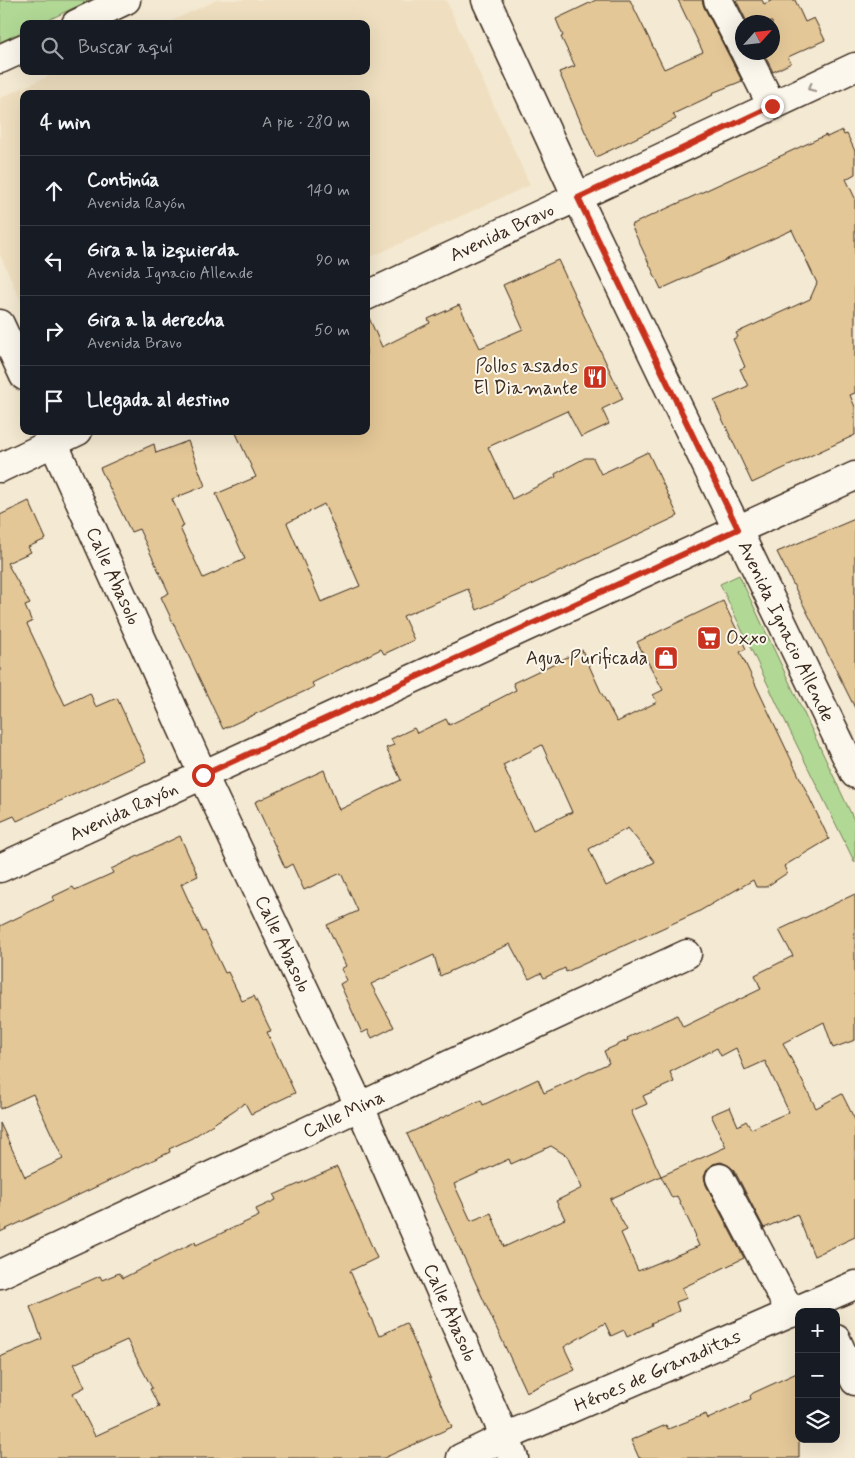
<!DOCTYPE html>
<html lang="es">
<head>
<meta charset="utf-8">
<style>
	:root { --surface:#171b24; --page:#242831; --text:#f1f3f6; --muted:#9ea1a6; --line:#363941 }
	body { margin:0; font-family:Mynerve,sans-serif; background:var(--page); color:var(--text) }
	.controls { position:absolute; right:15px; bottom:15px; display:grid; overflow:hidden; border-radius:10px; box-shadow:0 5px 20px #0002 }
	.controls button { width:45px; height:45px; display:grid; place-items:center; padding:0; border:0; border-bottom:1px solid var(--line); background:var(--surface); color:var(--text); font:25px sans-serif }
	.compass { position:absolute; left:735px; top:15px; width:45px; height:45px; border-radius:50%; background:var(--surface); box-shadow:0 5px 20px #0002; rotate:63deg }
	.stop { position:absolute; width:15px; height:15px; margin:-11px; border:4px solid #c8321e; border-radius:50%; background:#fff }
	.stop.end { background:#c8321e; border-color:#fff; box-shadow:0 1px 5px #0008 }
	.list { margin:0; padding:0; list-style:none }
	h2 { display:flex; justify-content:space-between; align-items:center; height:65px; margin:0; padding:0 20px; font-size:21px }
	h2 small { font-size:16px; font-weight:400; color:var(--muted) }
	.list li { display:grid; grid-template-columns:32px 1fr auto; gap:15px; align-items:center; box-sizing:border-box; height:70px; padding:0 20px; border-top:1px solid var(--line) }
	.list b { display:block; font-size:19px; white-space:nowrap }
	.list p { margin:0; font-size:16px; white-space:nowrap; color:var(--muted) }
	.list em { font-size:16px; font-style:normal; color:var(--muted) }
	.icon { flex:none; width:28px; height:28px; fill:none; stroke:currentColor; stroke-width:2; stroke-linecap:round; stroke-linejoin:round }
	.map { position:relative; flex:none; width:855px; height:1458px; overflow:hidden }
	.search { position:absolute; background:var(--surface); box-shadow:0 5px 20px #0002; left:20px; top:20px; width:350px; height:55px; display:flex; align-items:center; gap:12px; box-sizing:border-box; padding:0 18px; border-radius:10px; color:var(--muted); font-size:19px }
	.panel { position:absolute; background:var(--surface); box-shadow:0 5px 20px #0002; left:20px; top:90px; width:350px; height:345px; border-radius:10px }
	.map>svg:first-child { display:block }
	.built { fill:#efdfc0 }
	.green { fill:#b1d995; stroke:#76825a }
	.building { fill:#e3c797; stroke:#3b2a1e; fill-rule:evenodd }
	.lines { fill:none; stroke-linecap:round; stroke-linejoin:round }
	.minor-casing { stroke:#3b2a1e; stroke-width:31 }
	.major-casing { stroke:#3b2a1e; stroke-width:31 }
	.minor { stroke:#fbf7ec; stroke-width:28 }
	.major { stroke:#fbf7ec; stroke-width:28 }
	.oneway { stroke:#9b9085 }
	.route { stroke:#c8321e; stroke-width:6 }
	.labels { text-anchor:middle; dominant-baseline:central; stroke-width:4; stroke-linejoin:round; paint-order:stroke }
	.street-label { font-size:19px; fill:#3b2a1e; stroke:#fbf7ec }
	.poi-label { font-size:19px; fill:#3b2a1e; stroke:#fbf7ec; text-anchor:end }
</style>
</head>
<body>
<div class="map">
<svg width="855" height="1458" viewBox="0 0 855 1458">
	<rect width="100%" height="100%" fill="#f4e9d2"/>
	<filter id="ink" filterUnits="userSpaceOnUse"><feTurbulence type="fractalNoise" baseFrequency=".02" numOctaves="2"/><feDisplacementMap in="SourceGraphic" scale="10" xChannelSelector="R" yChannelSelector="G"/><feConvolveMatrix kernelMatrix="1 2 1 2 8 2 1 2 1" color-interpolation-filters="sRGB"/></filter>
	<g filter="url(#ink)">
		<path class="built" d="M217 0H446L530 185 366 259V94H24V308L0 255V98L60 71H366V24H165Z"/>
		<path class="green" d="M0 0H90L40 24H24V31L0 42Z
			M739 575 855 822V863L789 729 720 584Z"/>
		<path class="building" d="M596 0H630L664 69 703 52 678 0H702L704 7 742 81 712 93 713 95 673 114 676 119 596 157 559 72 575 66 561 37 563 36 556 19Z
			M736 0H762L764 4 773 0H795L805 22 814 18 825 40 788 57 791 63 773 72 763 52H772V22H747Z
			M842 130 844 135 847 134 855 151V174L846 179 855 198V393L850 395 855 407V435L752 483 714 401 748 386 740 369 745 367 733 339 738 337 736 333 810 299 817 283 792 230 661 289 631 225 826 135 827 137Z
			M558 260 623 399 602 409 609 424 581 437 567 411 488 447 512 499 556 477 555 474 585 458H593L601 474 648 452 678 516 477 610 468 589 403 616 414 640 384 654 381 649 312 683 314 687 223 729 161 597 169 593 139 529 131 532 100 468 154 444 156 453 188 441 205 486 172 499 184 526 180 528 203 578 245 559 216 494 256 477 235 431H366V311L382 347 430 323 428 319 459 305 480 348 523 329 503 285ZM324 504 360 586 321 602 287 523Z
			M29 501 46 539 28 547 31 552 7 563 30 604 25 606 32 622 27 624 65 705 90 693 96 707 117 698 146 761 17 821 14 816 0 822V515Z
			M855 519V708L777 552Z
			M723 601 746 649 740 652 829 839 784 866 787 873 766 887H756L753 880 698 912 566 972 565 968 544 978 541 973 529 979 510 944 440 976 434 955 371 984 394 1027 372 1038 368 1030 362 1033 340 984 347 980 341 969 346 966 327 925 358 911 341 873 304 890 292 864 285 868 255 802 324 770 339 810 401 780 386 748 394 745 391 739 414 728 417 733 446 719 449 725 490 705 489 704 516 690 513 683 582 650 601 692 617 722 657 702 653 695 663 690 637 642ZM542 745 572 812 533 830 503 765ZM628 828 655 862 606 886 589 849Z
			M180 836 198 876 181 884 203 932 205 931 225 973 228 972 242 1001 254 996 271 1031 267 1032 295 1093 251 1114 245 1103 192 1138 169 1149 170 1152 0 1232V1123L25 1177 63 1159 33 1094 0 1109V926L54 900 52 897 73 887 75 890 113 873 111 869Z
			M855 894V1040L833 1048 824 1022 783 1043 816 1108 842 1094 855 1120V1237L814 1256 797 1214 764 1228 734 1170 728 1165 721 1162 713 1164 707 1170 704 1177 706 1185 744 1258 682 1288 687 1298 676 1302 679 1311 651 1323 652 1325 627 1337 624 1330 611 1336 605 1323 564 1347 575 1370 526 1392 407 1134 481 1100 483 1105 538 1079 544 1093 609 1063 604 1051 628 1040 627 1038 677 1015 683 1027 761 989 755 975 793 956 779 930ZM717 1048 721 1056 736 1048 745 1070 765 1061 789 1112 751 1129 746 1121 738 1126 730 1107 711 1115 726 1147 661 1176 672 1198 677 1196 696 1236 695 1237 699 1246 638 1271 621 1233 627 1230 610 1199 661 1176 631 1111 647 1104 643 1096 674 1082 670 1072ZM551 1146 567 1156 582 1188 556 1201 565 1219 504 1247 491 1213 471 1221 454 1184 509 1159 511 1164Z
			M337 1167 377 1258 350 1271 379 1336 406 1323 452 1427 384 1458H0V1357L42 1339 30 1307 100 1276 102 1280 119 1273 123 1278 195 1242 196 1245 259 1216 256 1209 276 1200 274 1195ZM127 1340 152 1388 150 1389 159 1407 95 1436 73 1393 85 1387 74 1364Z
			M799 1372V1458H639L631 1440 666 1425 668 1429 706 1414 708 1419 751 1399 750 1396 753 1393Z"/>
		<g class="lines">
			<defs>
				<g id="minor">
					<path d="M718 0 742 47"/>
					<path d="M76 24 126 0"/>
					<path d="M745 52 772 106"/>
					<path d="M0 59 24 48"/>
					<path id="s1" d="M366 296 855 67"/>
					<path d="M0 324 24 376"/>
					<path id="s2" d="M48 431 203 775 360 1107 514 1458"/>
					<path d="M0 468 78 431"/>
					<path id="s3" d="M0 868 855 476"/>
					<path d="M720 1178 791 1313"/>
					<path id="s4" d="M0 1274 687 954"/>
					<path d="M836 1339 855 1381"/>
					<path id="s5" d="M461 1458 505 1437 855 1285"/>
				</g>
				<g id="major">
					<path id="s6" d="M486 0 577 197 855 774"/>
				</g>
			</defs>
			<use href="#minor" class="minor-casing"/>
			<use href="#major" class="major-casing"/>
			<use href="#minor" class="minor"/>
			<use href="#major" class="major"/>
		</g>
		<defs><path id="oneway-chevron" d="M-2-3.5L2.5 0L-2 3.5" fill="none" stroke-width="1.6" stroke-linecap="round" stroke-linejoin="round" transform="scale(1.25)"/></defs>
		<use class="oneway" href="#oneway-chevron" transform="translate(811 88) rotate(155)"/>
	</g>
	<g class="lines" filter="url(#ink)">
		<path class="route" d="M203 775 738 529 578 198 772 106"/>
	</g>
	<defs>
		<symbol id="restaurant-square" viewBox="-11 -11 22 22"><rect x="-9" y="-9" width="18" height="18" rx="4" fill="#c8321e" stroke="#fbf7ec"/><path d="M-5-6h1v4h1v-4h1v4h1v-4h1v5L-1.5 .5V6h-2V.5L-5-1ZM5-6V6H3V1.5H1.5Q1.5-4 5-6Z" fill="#fff"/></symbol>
		<symbol id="supermarket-square" viewBox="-11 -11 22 22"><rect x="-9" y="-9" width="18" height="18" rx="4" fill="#c8321e" stroke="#fbf7ec"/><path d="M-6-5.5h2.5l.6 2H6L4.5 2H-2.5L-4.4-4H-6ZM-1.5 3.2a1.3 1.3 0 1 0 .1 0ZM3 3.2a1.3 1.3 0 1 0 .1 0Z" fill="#fff"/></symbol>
		<symbol id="shop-square" viewBox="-11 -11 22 22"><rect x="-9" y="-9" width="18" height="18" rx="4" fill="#c8321e" stroke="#fbf7ec"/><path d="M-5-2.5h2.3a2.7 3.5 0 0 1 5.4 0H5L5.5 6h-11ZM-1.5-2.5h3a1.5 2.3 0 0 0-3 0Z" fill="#fff"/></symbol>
	</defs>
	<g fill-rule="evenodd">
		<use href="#restaurant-square" x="581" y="363" width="28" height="28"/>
		<use href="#supermarket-square" x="695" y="624" width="28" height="28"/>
		<use href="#shop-square" x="652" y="644" width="28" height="28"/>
	</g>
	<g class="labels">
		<g class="street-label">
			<text stroke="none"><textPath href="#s1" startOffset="150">Avenida Bravo</textPath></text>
			<text stroke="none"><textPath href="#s2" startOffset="159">Calle Abasolo</textPath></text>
			<text stroke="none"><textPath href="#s6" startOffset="699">Avenida Ignacio Allende</textPath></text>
			<text stroke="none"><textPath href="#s3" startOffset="136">Avenida Rayón</textPath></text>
			<text stroke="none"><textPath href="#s2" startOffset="564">Calle Abasolo</textPath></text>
			<text stroke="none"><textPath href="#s4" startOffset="379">Calle Mina</textPath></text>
			<text stroke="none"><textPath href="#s2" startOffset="969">Calle Abasolo</textPath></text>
			<text stroke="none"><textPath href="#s5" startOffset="215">Héroes de Granaditas</textPath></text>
		</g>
		<g class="poi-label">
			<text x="578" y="366">Pollos asados<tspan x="578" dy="22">El Diamante</tspan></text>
			<text x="726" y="638" text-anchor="start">Oxxo</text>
			<text x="648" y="658">Agua Purificada</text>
		</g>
	</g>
</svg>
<div class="controls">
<button>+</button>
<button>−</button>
<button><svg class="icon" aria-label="layers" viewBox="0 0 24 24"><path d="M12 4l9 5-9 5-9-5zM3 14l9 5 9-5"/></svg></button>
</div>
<svg class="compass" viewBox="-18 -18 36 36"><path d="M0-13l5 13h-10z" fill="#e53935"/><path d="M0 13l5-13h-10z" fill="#9ea1a6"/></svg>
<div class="stop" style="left:203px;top:775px"></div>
<div class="stop end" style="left:772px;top:106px"></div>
<div class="search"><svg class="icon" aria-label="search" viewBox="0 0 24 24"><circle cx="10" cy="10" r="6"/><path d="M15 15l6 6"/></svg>Buscar aquí</div>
<section class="panel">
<h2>4 min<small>A pie · 280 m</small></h2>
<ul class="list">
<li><svg class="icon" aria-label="ahead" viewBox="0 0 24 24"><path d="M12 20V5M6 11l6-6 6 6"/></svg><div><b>Continúa</b><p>Avenida Rayón</p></div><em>140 m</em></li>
<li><svg class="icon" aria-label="left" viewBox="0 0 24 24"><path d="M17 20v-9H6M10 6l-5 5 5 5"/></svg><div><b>Gira a la izquierda</b><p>Avenida Ignacio Allende</p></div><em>90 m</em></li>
<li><svg class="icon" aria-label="right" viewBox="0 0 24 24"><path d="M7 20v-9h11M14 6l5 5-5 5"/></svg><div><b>Gira a la derecha</b><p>Avenida Bravo</p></div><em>50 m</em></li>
<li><svg class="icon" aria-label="arrive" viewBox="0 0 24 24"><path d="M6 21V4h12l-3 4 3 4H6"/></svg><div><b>Llegada al destino</b></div></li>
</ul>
</section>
</div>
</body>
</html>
